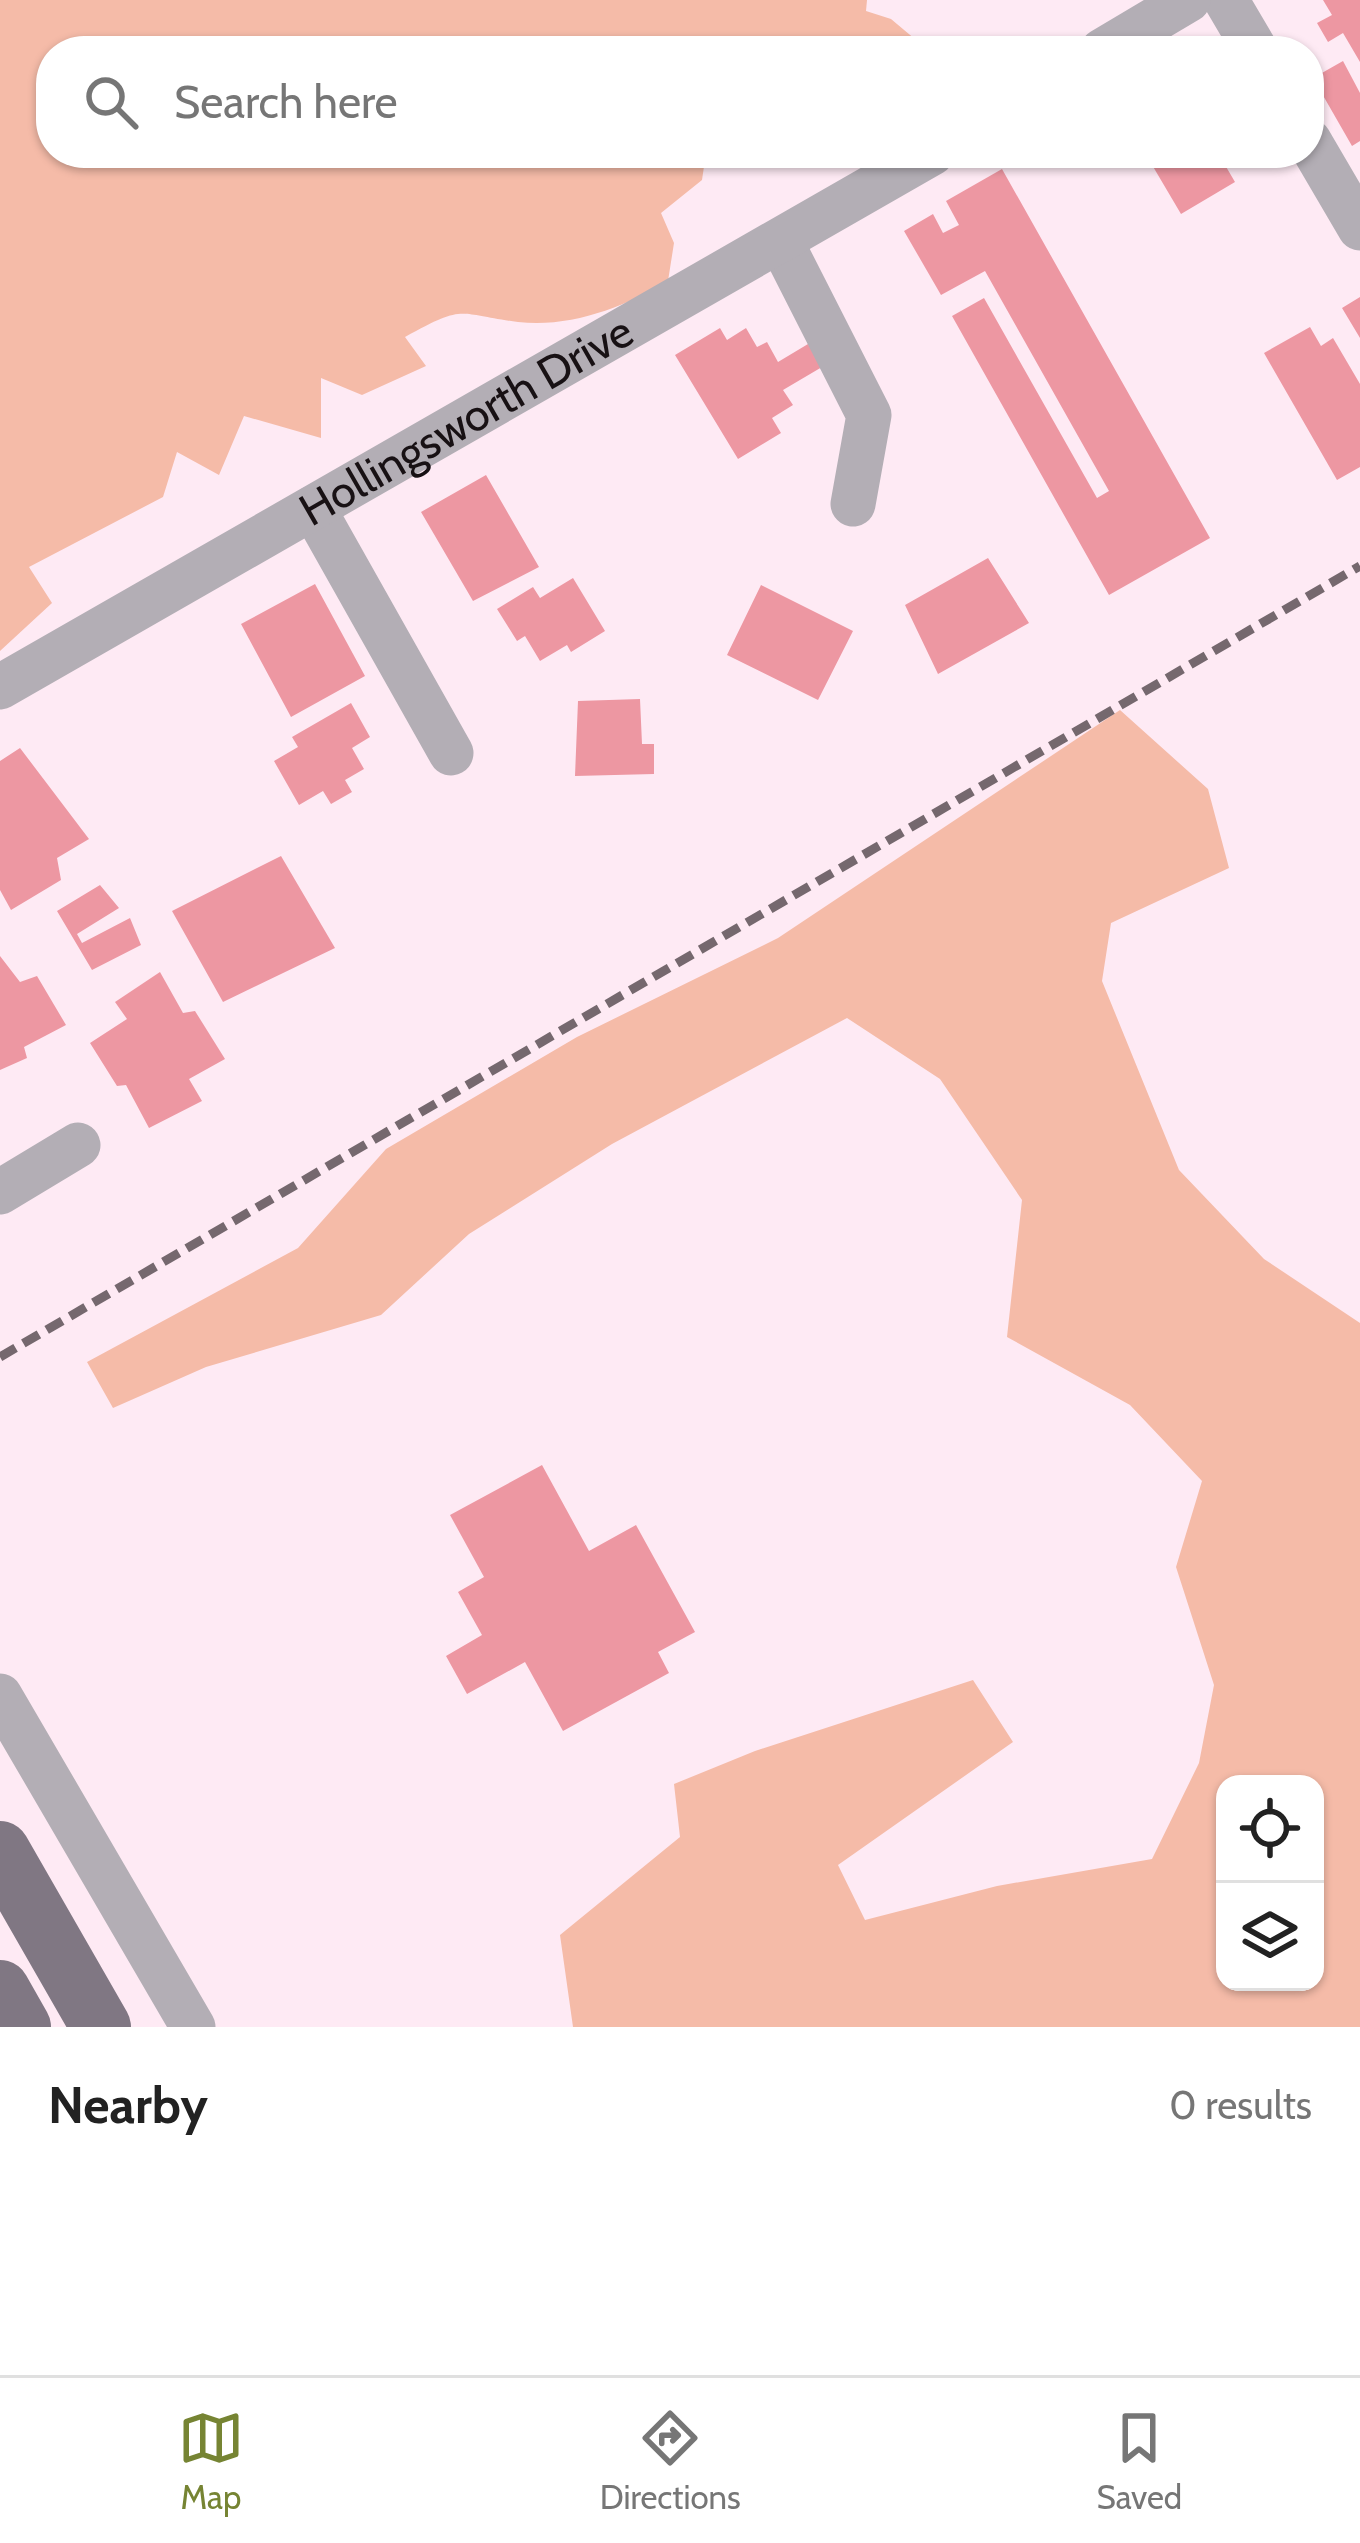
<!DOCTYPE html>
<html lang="en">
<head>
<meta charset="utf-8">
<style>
	:root { --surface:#fff; --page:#f2f2f2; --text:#222; --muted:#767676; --line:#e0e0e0; --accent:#768433 }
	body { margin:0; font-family:Cabin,sans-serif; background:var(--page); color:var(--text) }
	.controls { position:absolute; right:36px; bottom:36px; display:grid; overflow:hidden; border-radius:24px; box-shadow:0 3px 9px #0004 }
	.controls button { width:108px; height:108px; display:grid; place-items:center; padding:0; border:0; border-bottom:3px solid var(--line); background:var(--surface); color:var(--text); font:60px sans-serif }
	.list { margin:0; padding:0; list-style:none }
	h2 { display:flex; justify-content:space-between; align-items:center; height:156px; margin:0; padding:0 48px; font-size:51px }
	h2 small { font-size:39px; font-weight:400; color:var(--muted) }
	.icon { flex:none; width:66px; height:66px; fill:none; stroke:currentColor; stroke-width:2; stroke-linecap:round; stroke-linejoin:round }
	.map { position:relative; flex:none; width:1360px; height:2027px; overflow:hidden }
	.search { position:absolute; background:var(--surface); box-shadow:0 3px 9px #0004; left:36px; right:36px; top:36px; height:132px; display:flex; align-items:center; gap:30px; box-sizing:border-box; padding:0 42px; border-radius:48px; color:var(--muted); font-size:45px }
	.sheet { height:348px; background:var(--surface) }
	nav { display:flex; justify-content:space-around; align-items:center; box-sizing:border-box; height:168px; border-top:3px solid var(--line); background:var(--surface); font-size:33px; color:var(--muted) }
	nav a { display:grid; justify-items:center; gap:6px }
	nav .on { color:var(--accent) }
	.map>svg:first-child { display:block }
	.green { fill:#f5bba8; fill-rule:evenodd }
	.building { fill:#ed97a2 }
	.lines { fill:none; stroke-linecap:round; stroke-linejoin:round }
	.minor { stroke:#b3aeb5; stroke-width:45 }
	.major { stroke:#807783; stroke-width:60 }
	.rail { stroke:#75686e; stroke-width:9; stroke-dasharray:18 9; stroke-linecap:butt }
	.labels { text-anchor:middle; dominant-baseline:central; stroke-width:12; stroke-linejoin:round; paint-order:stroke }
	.street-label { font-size:45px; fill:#181114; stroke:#fff }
</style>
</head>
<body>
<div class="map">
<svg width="1360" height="2027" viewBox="0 0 1360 2027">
	<rect width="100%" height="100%" fill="#feeaf4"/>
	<path class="green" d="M0 0H867L866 11 891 19 922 45 913 51H51V153H706L702 180 661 213 674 243 668 281C624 307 571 328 518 322 456 314 466 303 405 337L426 366 362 395 321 378V438L244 416 219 475 177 452 163 497 29 567 52 603 0 651Z
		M1120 710 1208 789 1229 868 1111 923 1102 981 1179 1170 1264 1259 1360 1323V2027H573L560 1935 680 1837 674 1784 755 1751 973 1680 1013 1742 838 1865 865 1920 997 1886 1152 1859 1199 1763 1214 1685 1176 1567 1202 1481 1130 1405 1007 1337 1022 1200 940 1079 847 1018 612 1144 469 1234 381 1315 206 1367 113 1408 87 1362 298 1248 386 1149 577 1037 778 938ZM1225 1784H1315V1982H1225Z"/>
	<path class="building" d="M1323 0H1360V62L1343 33 1328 42 1317 23 1332 15Z
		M1343 61 1360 93V141L1352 146 1313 78Z
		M1145 153H1218L1235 182 1181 214Z
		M1002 169 1210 538 1109 595 952 316 984 298 1097 498 1109 491 985 271 941 295 904 231 933 214 943 233 959 225 946 201Z
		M1360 297V338L1342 308Z
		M1310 327 1321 346 1333 338 1360 384V467L1337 480 1264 353Z
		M720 328 727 340 746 328 757 347 767 342 778 362 808 344 822 367 783 390 793 405 772 418 781 433 738 459 675 355Z
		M486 475 539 567 473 601 421 512Z
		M988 558 1029 623 938 674 905 605Z
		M573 578 605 631 571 652 567 645 540 661 525 636 517 641 497 609 533 587 540 598Z
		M315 584 365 676 291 717 241 624Z
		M761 585 853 631 818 700 727 655Z
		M640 699 642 744H654V774L575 776 578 701Z
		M351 703 370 737 352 748 364 769 345 780 352 792 331 804 323 791 299 805 274 761 298 747 292 737Z
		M20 748 89 839 57 858 61 880 11 910 0 890V761Z
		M281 856 335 948 223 1002 172 911Z
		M100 885 119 908 77 934 82 943 130 918 141 945 92 970 57 911Z
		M0 956 20 982 37 976 66 1025 24 1047 27 1058 0 1070Z
		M160 972 183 1013 195 1011 225 1059 189 1079 202 1101 149 1128 126 1085 117 1086 90 1043 127 1019 115 1002Z
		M542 1465 589 1551 636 1525 695 1632 658 1652 669 1673 563 1731 525 1662 467 1694 446 1656 482 1635 458 1592 484 1577 450 1515Z"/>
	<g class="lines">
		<g class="minor">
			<path d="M1226 0 1256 51"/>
			<path d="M1102 51 1188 0"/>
			<path d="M1309 141 1360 228"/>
			<path d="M782 244 869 415 853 504"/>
			<path d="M313 508 451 753"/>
			<path id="s1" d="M0 687 932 153"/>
			<path d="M0 1192 78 1145"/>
			<path d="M0 1696 193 2027"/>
		</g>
		<path class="major" d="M0 1851 101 2027
			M0 1990 21 2027"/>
		<path class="rail" d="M0 1357 1360 566"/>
	</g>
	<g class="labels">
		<g class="street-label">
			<text stroke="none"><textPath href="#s1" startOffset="537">Hollingsworth Drive</textPath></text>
		</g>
	</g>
</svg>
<div class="controls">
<button><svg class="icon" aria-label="locate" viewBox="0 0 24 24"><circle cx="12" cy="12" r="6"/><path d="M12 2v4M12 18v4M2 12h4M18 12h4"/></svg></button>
<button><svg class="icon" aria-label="layers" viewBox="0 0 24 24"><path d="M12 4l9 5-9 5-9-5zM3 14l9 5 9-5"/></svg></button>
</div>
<div class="search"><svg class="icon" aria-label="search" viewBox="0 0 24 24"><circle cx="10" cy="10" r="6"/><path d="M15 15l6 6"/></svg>Search here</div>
</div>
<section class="sheet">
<h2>Nearby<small>0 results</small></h2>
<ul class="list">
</ul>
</section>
<nav>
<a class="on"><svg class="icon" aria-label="map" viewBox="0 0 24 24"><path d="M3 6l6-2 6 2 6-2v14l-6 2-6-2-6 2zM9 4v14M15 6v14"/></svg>Map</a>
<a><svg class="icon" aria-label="directions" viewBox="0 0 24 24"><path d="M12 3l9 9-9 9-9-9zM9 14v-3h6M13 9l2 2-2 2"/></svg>Directions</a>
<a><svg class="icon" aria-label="saved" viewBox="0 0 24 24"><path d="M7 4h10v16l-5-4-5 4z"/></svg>Saved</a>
</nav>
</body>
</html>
